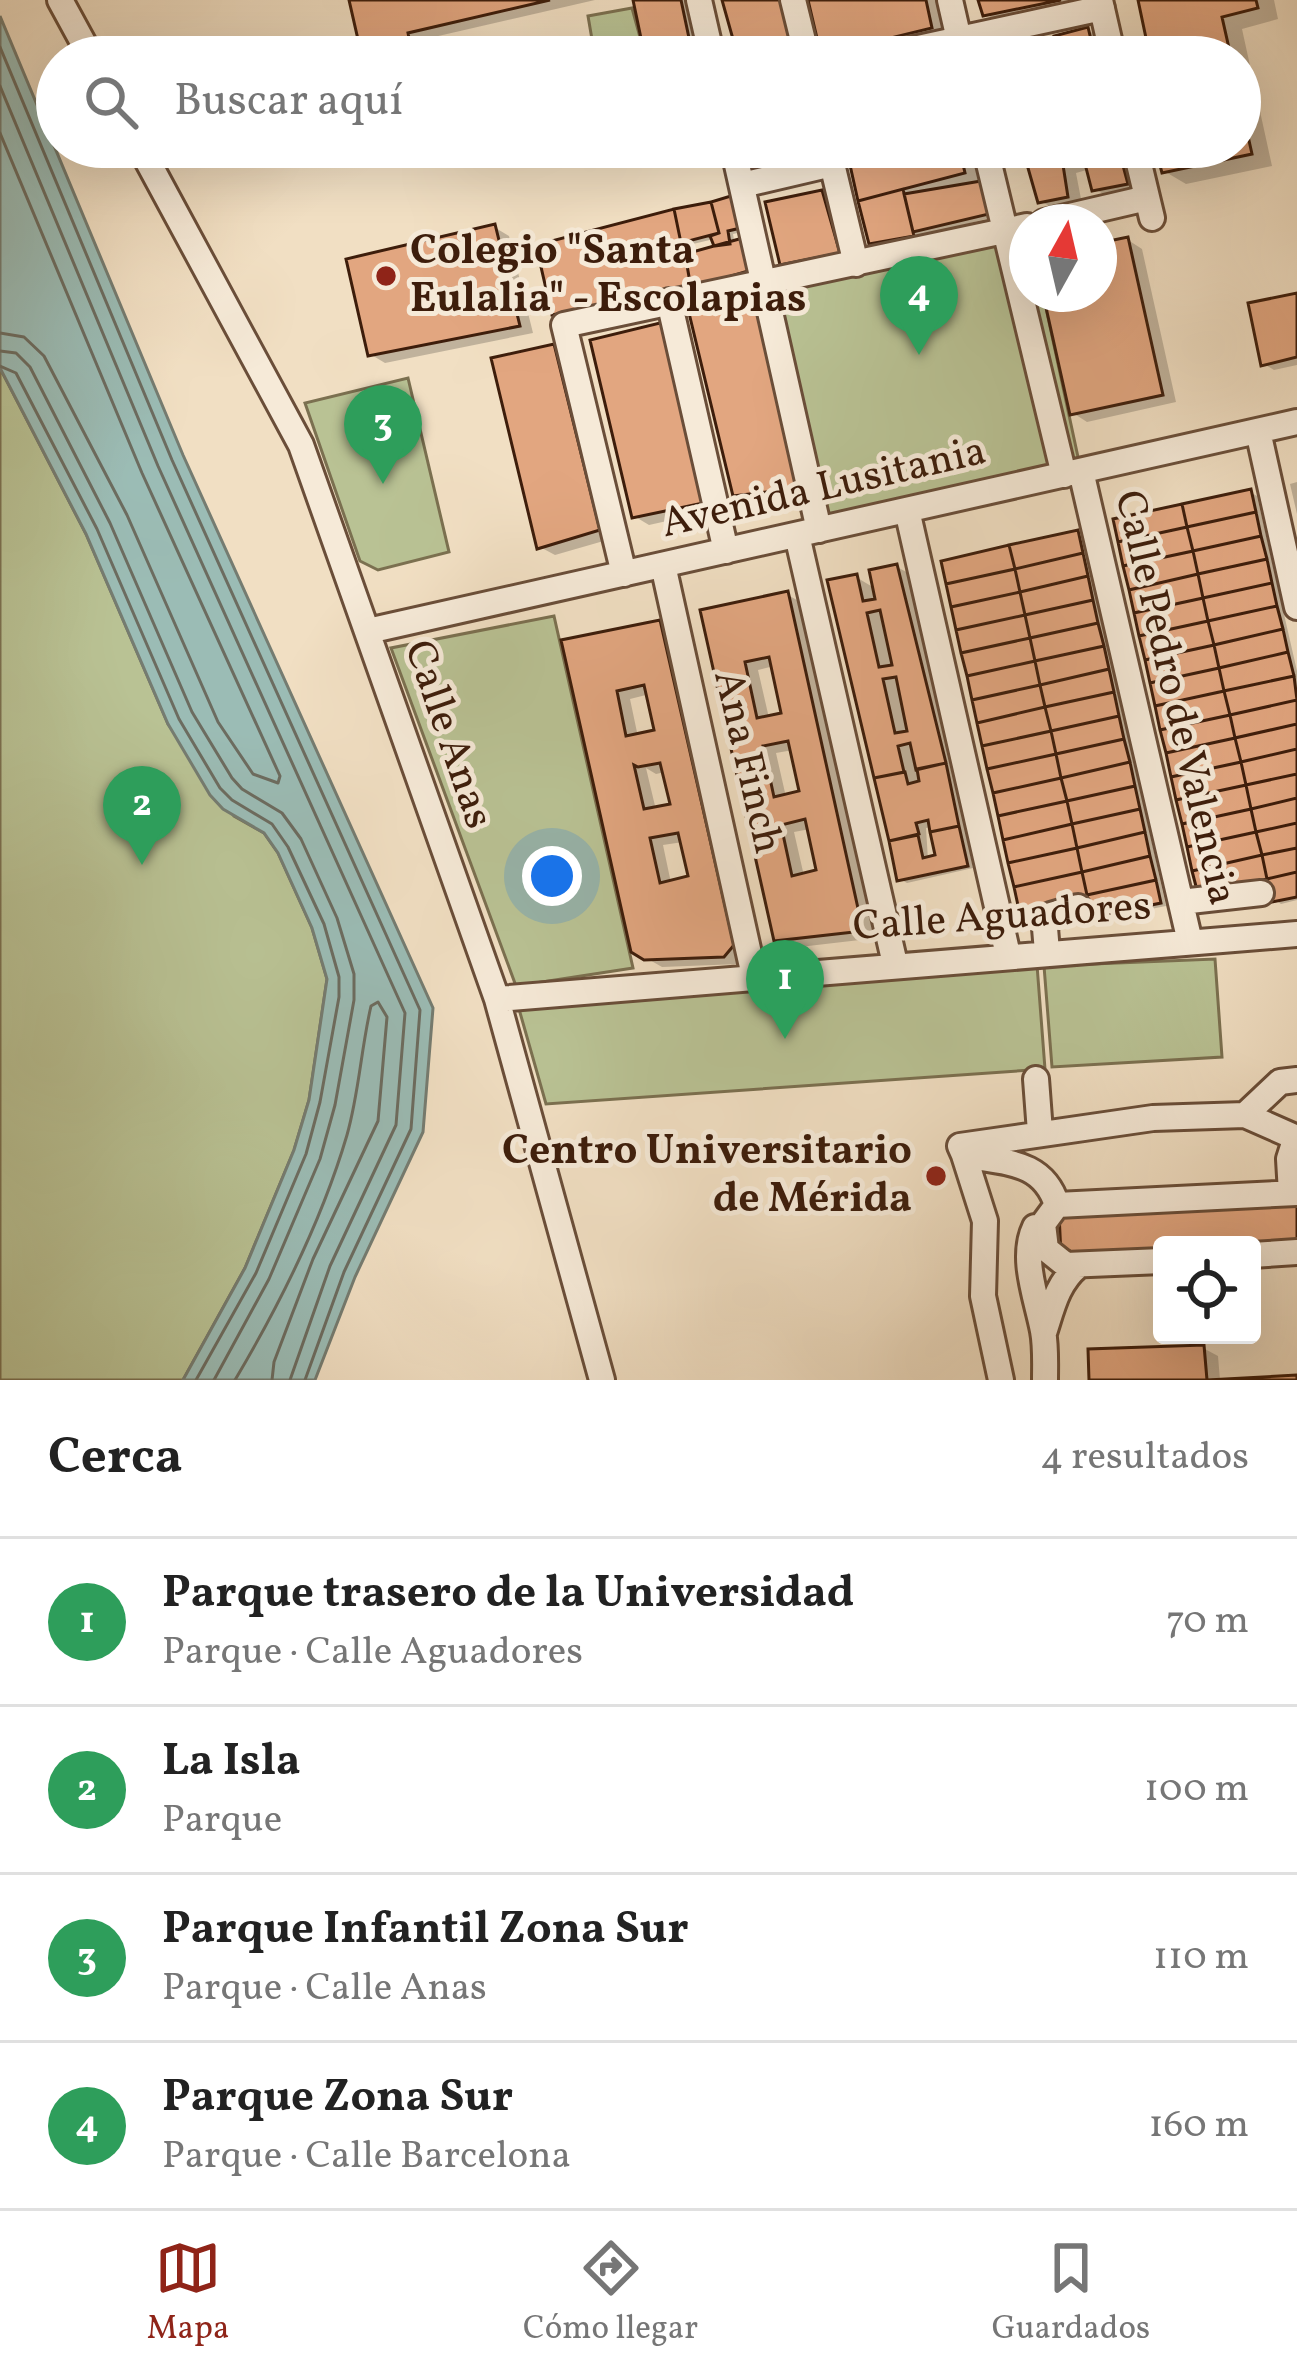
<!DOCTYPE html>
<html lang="es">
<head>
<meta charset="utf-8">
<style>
	:root { --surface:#fff; --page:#f6f6f6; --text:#222; --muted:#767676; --line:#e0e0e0; --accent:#8f2418 }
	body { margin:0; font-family:Vollkorn,serif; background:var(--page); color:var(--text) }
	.controls { position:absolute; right:36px; bottom:36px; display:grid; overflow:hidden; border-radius:12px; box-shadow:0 12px 48px #0002 }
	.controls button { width:108px; height:108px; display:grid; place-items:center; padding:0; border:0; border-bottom:3px solid var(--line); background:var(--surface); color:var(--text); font:60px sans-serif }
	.compass { position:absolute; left:1009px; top:204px; width:108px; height:108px; border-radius:50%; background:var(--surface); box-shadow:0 12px 48px #0002; rotate:8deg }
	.you { position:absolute; left:552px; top:876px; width:42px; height:42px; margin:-30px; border:9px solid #fff; border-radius:50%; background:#1a73e8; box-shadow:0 0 0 18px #1a73e833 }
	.badge { display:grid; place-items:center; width:78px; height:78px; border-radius:50%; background:var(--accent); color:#fff; font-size:39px; font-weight:700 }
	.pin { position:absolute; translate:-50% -99px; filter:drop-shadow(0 3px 6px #0008) }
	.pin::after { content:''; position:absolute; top:63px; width:42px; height:36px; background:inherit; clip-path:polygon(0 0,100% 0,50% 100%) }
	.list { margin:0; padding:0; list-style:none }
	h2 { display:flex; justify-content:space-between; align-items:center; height:156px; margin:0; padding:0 48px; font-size:51px }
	h2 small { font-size:39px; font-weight:400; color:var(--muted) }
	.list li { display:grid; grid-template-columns:78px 1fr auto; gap:36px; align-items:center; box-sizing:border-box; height:168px; padding:0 48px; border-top:3px solid var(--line) }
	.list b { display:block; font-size:45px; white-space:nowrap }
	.list p { margin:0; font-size:39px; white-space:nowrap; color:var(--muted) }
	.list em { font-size:39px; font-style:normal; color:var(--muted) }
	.icon { flex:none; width:66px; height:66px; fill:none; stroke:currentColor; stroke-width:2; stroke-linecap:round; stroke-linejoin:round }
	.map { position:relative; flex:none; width:1297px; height:1380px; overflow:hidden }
	.search { position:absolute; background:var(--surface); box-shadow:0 12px 48px #0002; left:36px; right:36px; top:36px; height:132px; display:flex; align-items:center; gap:30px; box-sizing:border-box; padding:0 42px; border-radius:66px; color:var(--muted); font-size:45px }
	.sheet { height:828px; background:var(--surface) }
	nav { display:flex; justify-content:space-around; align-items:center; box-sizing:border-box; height:168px; border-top:3px solid var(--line); background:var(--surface); font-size:33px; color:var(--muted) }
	nav a { display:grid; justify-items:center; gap:6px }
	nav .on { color:var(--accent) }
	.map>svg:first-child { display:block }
	.green { fill:#b9c294; stroke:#7b7050; stroke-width:3 }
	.water { fill:#9bbcb5; stroke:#757c71; stroke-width:3 }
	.shadow { fill:#0003; fill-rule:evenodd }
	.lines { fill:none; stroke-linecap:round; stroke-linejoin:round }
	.shore { stroke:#6c6c60; stroke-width:3 }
	.building { fill:#e2a680; stroke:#3d1d0b; stroke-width:3; fill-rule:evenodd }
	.minor-casing { stroke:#6a4e39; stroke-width:30 }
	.minor { stroke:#f6ead8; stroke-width:24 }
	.poi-dot { fill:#8f2418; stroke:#f6ead8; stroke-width:4.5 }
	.labels { text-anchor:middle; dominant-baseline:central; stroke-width:10; stroke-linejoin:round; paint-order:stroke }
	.poi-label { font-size:42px; font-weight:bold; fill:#3d1d0b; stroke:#f6ead8; text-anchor:start }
	.street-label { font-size:42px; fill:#3d1d0b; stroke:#f6ead8 }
</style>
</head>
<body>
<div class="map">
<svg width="1297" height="1380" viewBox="0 0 1297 1380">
	<rect width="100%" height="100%" fill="#f1dfc3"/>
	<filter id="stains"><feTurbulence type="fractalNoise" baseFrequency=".00167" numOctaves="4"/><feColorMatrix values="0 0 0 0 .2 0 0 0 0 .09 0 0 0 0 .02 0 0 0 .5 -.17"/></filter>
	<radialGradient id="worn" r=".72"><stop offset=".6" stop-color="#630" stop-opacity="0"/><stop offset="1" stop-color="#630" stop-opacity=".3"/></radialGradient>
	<path class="green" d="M632 8 643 48 595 57 588 16Z
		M1027 226V294H1043L1081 471 819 530 765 282Z
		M0 368 86 534 168 724 234 816 264 833 278 853 312 928 327 979 309 1100 294 1150 245 1268 183 1380H0Z
		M408 378 449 552 378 570 360 561 305 403Z
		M554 616 633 968 516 986 391 648Z
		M1215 959 1222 1057 1052 1067 1044 966Z
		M1037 965 1045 1069 546 1104 519 1009Z"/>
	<path class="water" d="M0 16 183 455 433 1008 423 1132 355 1277 315 1380H183L245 1268 294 1150 309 1100 327 979 312 928 278 853 264 833 223 809 210 795 168 724 86 534 0 368Z"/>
	<path class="shadow" d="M352 0H595L421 40 425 57H365Z
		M645 0H689L701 57H618L647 50Z
		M725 0H781L800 48 791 51 793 57H742Z
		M811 0H937L946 35 857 57H831L824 53Z
		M981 0H1093L1000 23 986 14Z
		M1141 0H1274L1278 19 1242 29 1272 166 1186 184 1164 171 1158 147H1240V57H1153Z
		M1087 30 1102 38 1107 57H1062Z
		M1028 45 1044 57H999Z
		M757 147H824V148L771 163 760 157Z
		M849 147H971L979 183 994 217 879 246 872 242Z
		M1025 147H1130L1141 191 1110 198 1095 189 1090 169 1076 173 1082 204 1055 209 1040 201Z
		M821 193 832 199 849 258 794 269 783 263Z
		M674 212 751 230 733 234 735 245 761 272 570 322 555 314ZM714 239 718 248 695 254 693 244Z
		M494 227 509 236 533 333 385 363 370 354Z
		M1128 240 1142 249 1176 402 1087 422 1073 413 1046 294H1099V246Z
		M1297 296V365L1274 370 1264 364Z
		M761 302 823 494 751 503 736 494Z
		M594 342 721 509 649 525 634 516Z
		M554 347 568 356 614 538 555 555 540 547Z
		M1297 482V514L1290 484Z
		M1250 492 1257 496 1297 671V900L1281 904 1275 900 1271 882 1207 896Z
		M1077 533 1084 537 1166 906 1101 919 1095 915 1091 898 1028 912 1022 908Z
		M897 567 912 575 973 868 907 883 900 879 877 775 856 577 876 589ZM932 827 939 858 928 860 926 828Z
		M788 595 802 603 877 938 791 948 776 939 704 612ZM774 666 785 715 769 718 758 670ZM793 750 803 794 786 797 776 753ZM810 829 820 872 804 876 794 832Z
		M659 624 674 632 740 964 662 967 634 951 565 643ZM650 694 658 732 638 737 630 699ZM646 768 656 774 665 772 673 806 656 810ZM683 842 691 879 671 883 663 845Z
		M1297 1204 1252 1245H1162V1257L1079 1261Z
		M1203 1348 1218 1356 1220 1380H1092Z"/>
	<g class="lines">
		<path class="shore" d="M0 47 172 460 420 1010 411 1129 344 1272 305 1380
			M0 86 158 466 405 1013 396 1125 330 1266 290 1380
			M0 133 142 473 280 776 278 783 253 774 218 722 127 515 44 356 24 337 0 333
			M0 351 16 353 30 367 110 523 192 712 232 778 242 789 282 813 301 839 337 918 354 974V1000L335 1105 320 1159 269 1279 214 1380
			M0 366 16 373 97 529 179 719 220 788 232 800 272 824 288 847 324 924 339 977V997L320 1102 306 1154 256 1273 196 1380
			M235 1380C280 1304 322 1220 347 1135 359 1093 361 1049 371 1006L378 1002 387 1017 378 1121 313 1259 274 1362 272 1380"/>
	</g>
	<path class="building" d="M349 0H550L408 33 413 57H362Z
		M633 0H681L693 57H605L643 48Z
		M722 0H783L790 42 782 46 787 57H738Z
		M808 0H926L932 28 821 55Z
		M978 0H1061L983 16Z
		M1138 0H1256L1258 8 1222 17 1231 57H1150Z
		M1088 27 1095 57H1059L1054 36Z
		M1029 42 1033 57H996L994 49Z
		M1240 100 1252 154 1162 173 1155 147H1240Z
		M846 147H959L965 173 858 201Z
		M1022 147H1118L1128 184 1092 191 1084 160 1063 165 1068 197 1038 203Z
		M981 181 989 214 913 232 904 194Z
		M903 189 914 236 869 244 858 201Z
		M822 190 840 253 780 265 765 202Z
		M744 192 745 227 728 231 730 244 714 246 710 236 719 233 711 202Z
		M711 202 719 233 681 243 674 209Z
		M674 209 681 243 664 249 667 258 685 254 691 288 552 315 536 245Z
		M495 224 520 326 368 356 346 259Z
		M750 236 755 269 691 288 685 254Z
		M1128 237 1163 395 1070 415 1043 294H1099V243Z
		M1297 293V357L1261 366 1248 303Z
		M761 299 810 487 733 496 689 313Z
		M664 322 708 502 632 518 590 340Z
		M554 344 600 530 537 549 491 358Z
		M1251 489 1256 512 1187 527 1182 504Z
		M1182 504 1187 527 1118 542 1113 519Z
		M1256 512 1261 536 1193 551 1187 527Z
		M1187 527 1193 551 1123 566 1118 542Z
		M1078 530 1083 553 1015 569 1009 545Z
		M1261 536 1267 559 1198 574 1193 551Z
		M1009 545 1015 569 946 584 941 561Z
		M1193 551 1198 574 1129 590 1123 566Z
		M1083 553 1088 576 1020 592 1015 569Z
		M1267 559 1272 583 1203 598 1198 574Z
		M897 564 946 763 916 770 910 743 898 746 904 772 874 778 827 580 857 574 863 601 875 599 869 570ZM880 610 892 665 879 667 867 613ZM896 677 907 731 895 733 883 679Z
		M1015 569 1020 592 951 607 946 584Z
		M1198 574 1203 598 1134 613 1129 590Z
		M1088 576 1093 600 1025 615 1020 592Z
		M1272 583 1277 606 1208 621 1203 598Z
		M788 591 863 931 774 941 700 610ZM769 657 781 713 757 718 745 662ZM788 741 799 791 774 797 763 746ZM805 819 816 870 792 876 781 825Z
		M1020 592 1025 615 956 630 951 607Z
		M1203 598 1208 621 1139 636 1134 613Z
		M1093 600 1098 623 1030 638 1025 615Z
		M1277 606 1283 629 1214 645 1208 621Z
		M1025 615 1030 638 961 653 956 630Z
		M660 620 734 945 724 957 644 960 631 952 561 640ZM644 685 654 730 626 736 617 691ZM660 763 670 804 644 809 634 765 638 767ZM678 833 688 876 660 883 650 838Z
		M1208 621 1214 645 1145 660 1139 636Z
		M1098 623 1104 646 1035 661 1030 638Z
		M1283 629 1288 652 1219 668 1214 645Z
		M1030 638 1035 661 967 676 961 653Z
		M1214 645 1219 668 1150 683 1145 660Z
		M1104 646 1109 669 1040 685 1035 661Z
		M1288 652 1294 676 1224 691 1219 668Z
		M1035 661 1040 685 972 700 967 676Z
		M1219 668 1224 691 1155 706 1150 683Z
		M1109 669 1114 692 1045 707 1040 685Z
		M1294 676 1297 700 1230 715 1224 691Z
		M1040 685 1045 707 977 723 972 700Z
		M1224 691 1230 715 1160 730 1155 706Z
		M1114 692 1119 716 1051 731 1045 707Z
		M1297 700V724L1235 738 1230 715Z
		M1045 707 1051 731 982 746 977 723Z
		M1230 715 1235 738 1166 753 1160 730Z
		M1119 716 1124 739 1056 754 1051 731Z
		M1297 724V749L1241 762 1235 738Z
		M1051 731 1056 754 987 769 982 746Z
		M1235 738 1241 762 1171 777 1166 753Z
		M1124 739 1130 762 1061 778 1056 754Z
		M1297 749V774L1246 785 1241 762Z
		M1056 754 1061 778 993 793 987 769Z
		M1130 762 1135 786 1067 801 1061 778Z
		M1241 762 1246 785 1176 800 1171 777Z
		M946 763 959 826 930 832 928 820 916 823 919 834 889 841 874 778 905 772 908 784 919 781 917 769Z
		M1297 774V798L1251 809 1246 785Z
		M1061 778 1067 801 998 816 993 793Z
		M1246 785 1251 809 1182 824 1176 800Z
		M1135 786 1140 809 1072 824 1067 801Z
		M1297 798V823L1256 832 1251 809Z
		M1067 801 1072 824 1003 840 998 816Z
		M1140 809 1145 832 1077 848 1072 824Z
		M1251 809 1256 832 1187 847 1182 824Z
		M1297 823V848L1262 855 1256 832Z
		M1072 824 1077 848 1008 863 1003 840Z
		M959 826 968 866 897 881 889 841 918 835 923 858 935 855 930 832Z
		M1145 832 1150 856 1082 872 1077 848Z
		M1256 832 1262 855 1192 871 1187 847Z
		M1077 848 1082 872 1014 887 1008 863Z
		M1297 848V872L1267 879 1262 855Z
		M1262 855 1267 879 1198 894 1192 871Z
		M1150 856 1156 880 1087 895 1082 872Z
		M1082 872 1087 895 1019 910 1014 887Z
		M1297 872V897L1272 902 1267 879Z
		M1156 880 1161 903 1092 917 1087 895Z
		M1297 1201V1242L1162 1245V1249L1061 1254 1059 1214Z
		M1204 1345 1207 1380 1297 1375V1380H1089L1088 1349Z"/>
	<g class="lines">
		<defs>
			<path id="minor" d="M60 0 91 57
				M699 0 712 57
				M793 0 807 57
				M950 0 963 57
				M1100 0 1113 57
				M877 57 1102 8
				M140 147 301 445 497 999 602 1380
				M733 147 819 530
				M828 147 856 264
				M985 147 1064 475
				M1135 147 1152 218
				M742 185 832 164
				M1044 222 1147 198
				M669 301 726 551
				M1258 431 1297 607
				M1081 471 1190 942
				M907 510 1008 955
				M797 535 895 964
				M663 565 754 976
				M624 574 564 325 1027 226
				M368 631 1297 422
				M1181 902 1261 893
				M1047 952 1045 928 1051 915 1078 907
				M497 999 1297 934
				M1036 1079 1040 1132
				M1245 1115 1297 1138
				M964 1155 985 1221 983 1296 1001 1380
				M1291 1193 1289 1159 1296 1137
				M1057 1205C1043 1160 1005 1163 964 1155L960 1146 1153 1118 1245 1115 1280 1082 1297 1080
				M1035 1227C1020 1258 1037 1299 1043 1331 1046 1347 1045 1364 1045 1380
				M1252 1255 1297 1252
				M1162 1261 1066 1265 1046 1249 1043 1224 1057 1205 1297 1193
				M1044 1333C1052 1309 1057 1283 1078 1266"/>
		</defs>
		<use href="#minor" class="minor-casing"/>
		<use href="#minor" class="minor"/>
	</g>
	<g class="poi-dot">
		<circle cx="386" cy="276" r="12"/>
		<circle cx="936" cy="1176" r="12"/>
	</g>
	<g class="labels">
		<g class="poi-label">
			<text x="410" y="252">Colegio "Santa<tspan x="410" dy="48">Eulalia" - Escolapias</tspan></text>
			<text x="912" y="1152" text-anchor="end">Centro Universitario<tspan x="912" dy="48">de Mérida</tspan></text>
		</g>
		<g class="street-label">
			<text transform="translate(824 489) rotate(-13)">Avenida Lusitania</text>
			<text transform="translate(1174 698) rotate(77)">Calle Pedro de Valencia</text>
			<text transform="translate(447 735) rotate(71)">Calle Anas</text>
			<text transform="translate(746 762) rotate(77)">Ana Finch</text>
			<text transform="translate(1002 918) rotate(-4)">Calle Aguadores</text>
		</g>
	</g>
	<rect width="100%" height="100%" filter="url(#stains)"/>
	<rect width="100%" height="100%" fill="url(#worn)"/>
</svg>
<div class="controls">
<button><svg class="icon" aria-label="locate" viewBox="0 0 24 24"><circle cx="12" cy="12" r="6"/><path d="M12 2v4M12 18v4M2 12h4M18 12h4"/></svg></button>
</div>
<svg class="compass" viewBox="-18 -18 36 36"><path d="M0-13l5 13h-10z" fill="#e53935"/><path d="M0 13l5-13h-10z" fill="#767676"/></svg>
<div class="you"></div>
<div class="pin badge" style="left:785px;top:1039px;background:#2e9e5b">1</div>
<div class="pin badge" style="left:142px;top:865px;background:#2e9e5b">2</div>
<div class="pin badge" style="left:383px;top:484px;background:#2e9e5b">3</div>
<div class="pin badge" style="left:919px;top:355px;background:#2e9e5b">4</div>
<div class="search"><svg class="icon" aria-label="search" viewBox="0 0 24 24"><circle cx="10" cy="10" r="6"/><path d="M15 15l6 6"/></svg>Buscar aquí</div>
</div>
<section class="sheet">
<h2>Cerca<small>4 resultados</small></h2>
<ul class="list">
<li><span class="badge" style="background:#2e9e5b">1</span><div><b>Parque trasero de la Universidad</b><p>Parque · Calle Aguadores</p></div><em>70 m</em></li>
<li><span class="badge" style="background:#2e9e5b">2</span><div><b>La Isla</b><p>Parque</p></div><em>100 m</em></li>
<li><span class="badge" style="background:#2e9e5b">3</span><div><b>Parque Infantil Zona Sur</b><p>Parque · Calle Anas</p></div><em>110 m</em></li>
<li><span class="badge" style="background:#2e9e5b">4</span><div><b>Parque Zona Sur</b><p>Parque · Calle Barcelona</p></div><em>160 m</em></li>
</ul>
</section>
<nav>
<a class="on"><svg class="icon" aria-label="map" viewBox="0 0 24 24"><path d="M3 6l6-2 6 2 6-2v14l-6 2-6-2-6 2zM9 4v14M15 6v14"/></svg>Mapa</a>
<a><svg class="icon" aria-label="directions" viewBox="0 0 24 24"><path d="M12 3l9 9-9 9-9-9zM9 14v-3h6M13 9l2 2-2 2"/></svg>Cómo llegar</a>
<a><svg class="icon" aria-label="saved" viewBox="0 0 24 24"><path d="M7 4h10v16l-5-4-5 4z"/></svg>Guardados</a>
</nav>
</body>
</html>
